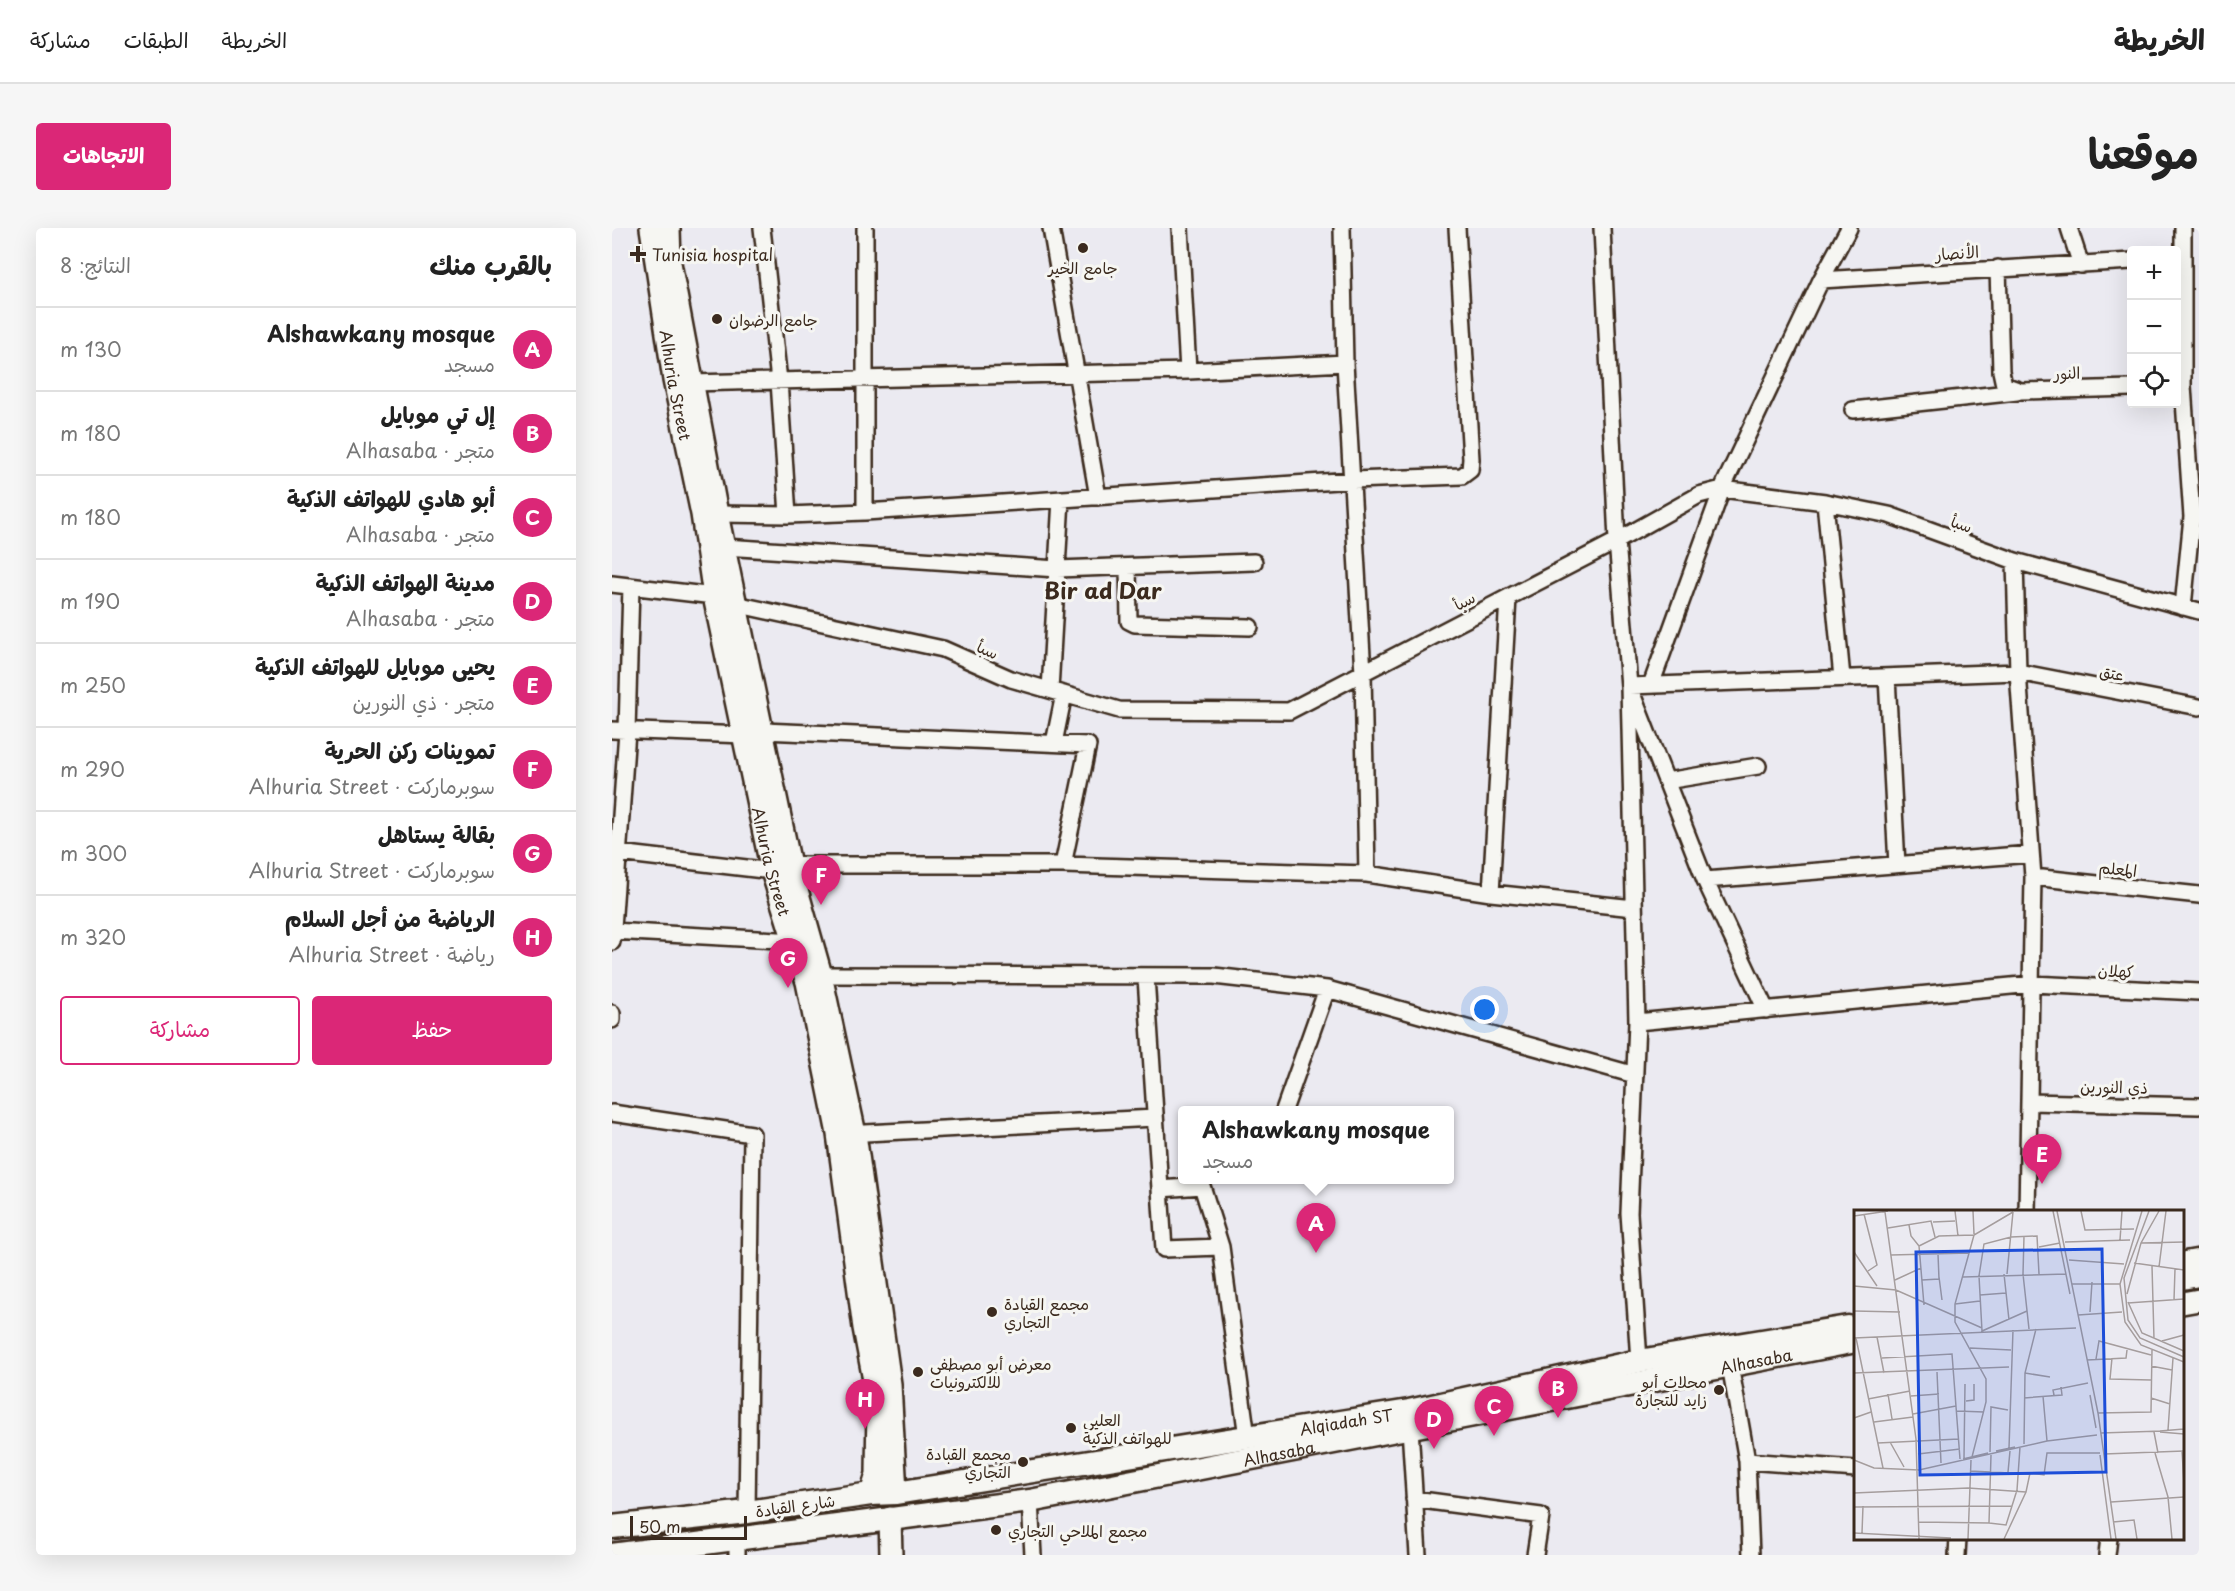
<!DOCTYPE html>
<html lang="ar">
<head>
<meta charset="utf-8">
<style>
	:root { --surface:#fff; --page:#f6f6f6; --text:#222; --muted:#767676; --line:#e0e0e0; --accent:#db2777 }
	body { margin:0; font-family:"Playpen Sans","Playpen Sans Arabic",sans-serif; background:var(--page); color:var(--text); direction:rtl }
	.controls { position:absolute; right:18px; top:18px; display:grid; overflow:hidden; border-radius:6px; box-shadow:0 6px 24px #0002 }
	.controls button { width:54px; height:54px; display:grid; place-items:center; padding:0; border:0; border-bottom:2px solid var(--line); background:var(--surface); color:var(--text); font:30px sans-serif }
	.scale { position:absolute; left:18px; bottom:15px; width:117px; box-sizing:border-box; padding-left:6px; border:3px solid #3b2a1e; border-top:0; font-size:16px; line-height:21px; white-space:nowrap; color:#3b2a1e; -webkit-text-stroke:4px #f6f6f2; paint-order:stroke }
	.you { position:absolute; left:873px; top:782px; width:21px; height:21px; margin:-15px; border:4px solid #fff; border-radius:50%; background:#1a73e8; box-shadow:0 0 0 9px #1a73e833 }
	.badge { display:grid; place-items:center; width:39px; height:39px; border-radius:50%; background:var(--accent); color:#fff; font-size:20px; font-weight:700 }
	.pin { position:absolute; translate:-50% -50px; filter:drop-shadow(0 2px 3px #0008) }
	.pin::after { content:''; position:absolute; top:32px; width:21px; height:18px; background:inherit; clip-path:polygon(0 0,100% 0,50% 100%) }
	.popup { position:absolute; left:566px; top:878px; width:276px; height:78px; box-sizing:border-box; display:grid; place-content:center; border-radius:6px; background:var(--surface); filter:drop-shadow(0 2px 4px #0005); font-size:20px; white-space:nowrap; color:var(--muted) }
	.popup b { font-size:22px; color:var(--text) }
	.popup::after { content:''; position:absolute; left:50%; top:100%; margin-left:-12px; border:12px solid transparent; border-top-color:var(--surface) }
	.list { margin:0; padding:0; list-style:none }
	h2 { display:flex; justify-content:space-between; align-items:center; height:78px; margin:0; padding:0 24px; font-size:26px }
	h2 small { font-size:20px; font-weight:400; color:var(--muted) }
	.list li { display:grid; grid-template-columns:39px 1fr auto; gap:18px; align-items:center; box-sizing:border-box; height:84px; padding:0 24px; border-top:2px solid var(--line) }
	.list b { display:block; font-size:22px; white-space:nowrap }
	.list p { margin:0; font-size:20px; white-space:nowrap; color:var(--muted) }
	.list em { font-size:20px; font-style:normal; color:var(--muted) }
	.actions { display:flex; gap:12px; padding:18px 24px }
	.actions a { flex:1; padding:14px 0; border:2px solid var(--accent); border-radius:6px; text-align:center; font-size:21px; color:var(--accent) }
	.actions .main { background:var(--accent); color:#fff }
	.icon { flex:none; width:33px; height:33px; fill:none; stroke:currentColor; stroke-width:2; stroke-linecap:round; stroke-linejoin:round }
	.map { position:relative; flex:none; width:1587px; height:1327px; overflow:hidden; direction:ltr; border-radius:6px }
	header { display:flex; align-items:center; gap:36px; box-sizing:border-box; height:84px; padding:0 30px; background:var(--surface); border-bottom:2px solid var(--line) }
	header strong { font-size:28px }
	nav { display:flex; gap:33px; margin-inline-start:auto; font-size:21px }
	.intro { display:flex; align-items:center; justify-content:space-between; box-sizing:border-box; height:144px; padding:0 36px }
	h1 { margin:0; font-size:42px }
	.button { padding:15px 27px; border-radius:6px; background:var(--accent); color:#fff; font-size:21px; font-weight:700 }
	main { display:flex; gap:36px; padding:0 36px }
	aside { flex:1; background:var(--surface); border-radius:6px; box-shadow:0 6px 24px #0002 }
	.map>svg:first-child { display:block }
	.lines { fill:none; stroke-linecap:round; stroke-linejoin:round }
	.street-casing { stroke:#3b2a1e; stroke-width:20 }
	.secondary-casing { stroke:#3b2a1e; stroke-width:26 }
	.primary-casing { stroke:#3b2a1e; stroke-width:27 }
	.street { stroke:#f6f6f2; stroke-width:15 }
	.secondary { stroke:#f6f6f2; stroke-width:21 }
	.primary { stroke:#f6f6f2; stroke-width:22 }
	.poi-dot { fill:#3b2a1e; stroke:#f6f6f2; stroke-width:2 }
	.labels { text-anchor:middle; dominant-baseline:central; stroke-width:6; stroke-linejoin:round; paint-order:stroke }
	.street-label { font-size:16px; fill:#3b2a1e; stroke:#f6f6f2 }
	.poi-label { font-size:16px; fill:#3b2a1e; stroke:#f6f6f2; text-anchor:start }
	.district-label { font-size:22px; font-weight:bold; fill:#3b2a1e; stroke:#f6f6f2 }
	.inset-road { fill:none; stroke:#a59d9d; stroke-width:1.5 }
	.view { fill:#1d4ed8; fill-opacity:0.15; stroke:#1d4ed8; stroke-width:3 }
	.inset-edge { fill:none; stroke:#3b2a1e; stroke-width:3 }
</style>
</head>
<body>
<header>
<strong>الخريطة</strong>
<nav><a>الخريطة</a><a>الطبقات</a><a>مشاركة</a></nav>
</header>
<div class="intro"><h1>موقعنا</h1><a class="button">الاتجاهات</a></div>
<main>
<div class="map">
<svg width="1587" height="1327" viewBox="0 0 1587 1327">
	<rect width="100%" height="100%" fill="#ebeaf1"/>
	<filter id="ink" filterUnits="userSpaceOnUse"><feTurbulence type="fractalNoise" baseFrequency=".0167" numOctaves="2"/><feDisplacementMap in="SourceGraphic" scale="12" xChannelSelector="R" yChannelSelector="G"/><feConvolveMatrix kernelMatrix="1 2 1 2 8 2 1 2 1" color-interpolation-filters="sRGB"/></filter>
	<g filter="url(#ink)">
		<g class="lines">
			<defs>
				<path id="street" d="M150 0 167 153 176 287
					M253 0V284
					M439 0 486 269
					M568 0 576 143
					M730 0 733 135 751 445 755 646
					M990 0 1005 313 1017 458 1025 794 1017 985 1027 1133
					M1457 0 1469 37
					M1386 40 1389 143 1392 157 1409 163 1520 160
					M1209 52 1520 33
					M79 155 576 143 733 135
					M1241 182 1405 164
					M1213 274 1230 450
					M105 286 176 287 253 284 741 252 850 248 858 242 859 231 845 0
					M112 319 445 341 642 334
					M1403 333 1406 444 1421 649 1415 984
					M516 339 517 393 523 396 638 399
					M0 356 102 368
					M123 376 331 421 399 451 507 482 677 483 1005 313 1087 267 1110 261 1213 274 1277 287 1403 333 1587 383
					M1571 379 1580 289 1571 158V0
					M1275 449 1285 637
					M1039 457 1110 261 1209 52 1237 0
					M438 462 449 271
					M0 502 133 507
					M151 503 476 517 451 637
					M442 515 452 466
					M1054 553 1146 538
					M7 625 160 643
					M178 637H451L755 646 879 665 1022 680
					M1421 649 1587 667
					M1093 652 1419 626
					M879 665 896 370
					M0 703 184 713
					M0 714 15 503 19 358
					M209 747 602 748 715 761 1023 847
					M534 749 552 1021 609 1019
					M1154 782 1093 652 1017 458 1406 444 1587 479
					M0 785V792
					M1025 794 1420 756 1587 764
					M1417 874 1587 878
					M672 882 715 761
					M0 885 140 906 135 1284
					M234 906 543 890
					M548 961 590 958 609 1019 635 1209
					M1118 1137 1135 1233 1139 1327
					M798 1200 806 1327
					M1135 1233 1244 1241
					M802 1271 929 1288 923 1327
					M418 1273 421 1327
					M125 1327V1311
					M1345 1327 1346 1310
					M1495 1327 1497 1310"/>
				<g id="secondary">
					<path id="s1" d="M39 0 62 152 90 286 102 368 160 643 195 754 226 906 252 1100 266 1173 265 1246 259 1266"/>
					<path d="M57 0 58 35 105 286 178 637 209 747 243 906 278 1156 284 1265"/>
					<path d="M1570 1035 1587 1032"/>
					<path d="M1570 1075 1587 1072"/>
					<path d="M278 1290 279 1327"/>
				</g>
				<g id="primary">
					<path d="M1570 1050 1587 1047"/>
					<path id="s2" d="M0 1299 135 1284 259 1266 284 1265 797 1183 1027 1133 1236 1099"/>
					<path id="s3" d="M0 1327 418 1273 1244 1113"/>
				</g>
			</defs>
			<use href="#street" class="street-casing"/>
			<use href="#secondary" class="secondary-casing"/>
			<use href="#primary" class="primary-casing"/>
			<use href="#street" class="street"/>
			<use href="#secondary" class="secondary"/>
			<use href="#primary" class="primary"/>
		</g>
	</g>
	<g class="poi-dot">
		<circle cx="471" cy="20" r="6"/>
		<path d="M23 17h6v6h6v6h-6v6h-6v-6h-6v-6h6z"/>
		<circle cx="105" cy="91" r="6"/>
		<circle cx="380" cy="1084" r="6"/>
		<circle cx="306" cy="1144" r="6"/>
		<circle cx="1107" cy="1162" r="6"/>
		<circle cx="459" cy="1200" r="6"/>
		<circle cx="411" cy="1234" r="6"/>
		<circle cx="384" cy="1302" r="6"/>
	</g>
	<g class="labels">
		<g class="street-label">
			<text transform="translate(1345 24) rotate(-4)">الأنصار</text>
			<text transform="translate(1455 144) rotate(-2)">النور</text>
			<text stroke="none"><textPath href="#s1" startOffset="159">Alhuria Street</textPath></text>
			<text transform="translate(1350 295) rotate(20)">سبأ</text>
			<text transform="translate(852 372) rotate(-28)">سبأ</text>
			<text transform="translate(376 421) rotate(24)">سبأ</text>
			<text transform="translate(1500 444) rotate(11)">عتق</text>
			<text stroke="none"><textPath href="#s1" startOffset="645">Alhuria Street</textPath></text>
			<text transform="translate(1506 640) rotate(6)">المعلم</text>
			<text transform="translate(1504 742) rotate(3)">كهلان</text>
			<text transform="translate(1502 858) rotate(1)">ذي النورين</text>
			<text stroke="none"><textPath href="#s3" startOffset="1161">Alhasaba</textPath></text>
			<text stroke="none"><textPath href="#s2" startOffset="742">Alqiadah ST</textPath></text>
			<text stroke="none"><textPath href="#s3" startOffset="675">Alhasaba</textPath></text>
			<text transform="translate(183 1277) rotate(-8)">شارع القيادة</text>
		</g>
		<g class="poi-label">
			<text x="40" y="26">Tunisia hospital</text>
			<text x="471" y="39" text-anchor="middle">جامع الخير</text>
			<text x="117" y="91">جامع الرضوان</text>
			<text x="392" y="1075">مجمع القيادة<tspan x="392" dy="18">التجاري</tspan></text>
			<text x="318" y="1135">معرض أبو مصطفى<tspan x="318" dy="18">للالكترونيات</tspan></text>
			<text x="1095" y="1153" text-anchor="end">محلات أبو<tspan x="1095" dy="18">زايد للتجارة</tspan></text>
			<text x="471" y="1191">العليي<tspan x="471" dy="18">للهواتف الذكية</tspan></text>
			<text x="399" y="1225" text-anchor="end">مجمع القبادة<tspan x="399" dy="18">التجاري</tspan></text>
			<text x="396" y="1302">مجمع الملاحي التجاري</text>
		</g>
		<g class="district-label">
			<text x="491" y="361">Bir ad Dar</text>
		</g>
	</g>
	<g transform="translate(1242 982)">
		<rect width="330" height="330" fill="#ebeaf1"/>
		<path class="inset-road" d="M101 1 104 26M119 1 120 24M199 1 216 84M203 1 244 203 262 329M227 1 231 20 280 19M288 1 266 74 271 112 287 135 330 152M295 1 270 68 274 110 286 128 330 147M31 2 62 229 65 329M10 4 23 55 14 61M0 6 34 1M79 12 101 11M55 15 57 26 65 36M34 18 77 11 81 27M170 26 169 64 175 119M266 30 268 1M211 32 276 30M287 33 330 32M65 36 70 95M65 36 85 26 120 25M185 37 206 33M0 42 23 76M37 45 115 43M215 50 270 54M280 53 330 60M298 56 300 129M305 57 312 1M150 64 155 110M153 64 159 2M85 67 88 90M109 67 212 64M41 70 67 58M68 70 85 69 84 44M218 74H266M0 76 42 80 128 118M273 84 287 33 305 1M126 85 152 83M320 90 321 59M274 92 288 123 330 141M274 93 330 89M101 94 126 91M0 101 46 102M173 101 128 121 125 66 130 34 157 27 183 26 185 64M236 102 238 72M224 105 268 102M23 127 30 163M0 128 222 118M2 128 29 258M308 131 330 125M116 138 157 140M28 148 98 144 106 249M258 148 256 169 297 170M242 149 245 131 297 145M233 150 272 148 273 140M297 156 318 160M83 162 87 253M0 163 155 157M171 163 196 167M34 184 38 209M200 185 199 180 234 173M236 185 242 218M57 186 85 184M189 186 193 231M170 188 208 185 207 177M297 188 316 194M14 189 56 181M112 191 120 190V174M103 201 130 202M244 203 297 202 298 140M59 204 102 196M0 208 17 202M20 212 59 207M330 219V175M314 220 319 148M306 221 330 219M300 222 304 243M306 222 330 224M247 223 308 221M36 232 50 257M24 233 105 229M170 234 171 163 182 119M155 238 159 120M142 241 161 237M328 241 330 273M136 242 137 197 154 200M301 243 314 287 318 329M64 244 106 239M250 244 330 241M246 245 257 329M118 247 132 192V169L101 112V94L120 25 159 2M110 248 111 174M109 249 134 243M0 250 20 258 65 260 193 231 243 225M116 261 176 264M154 262 156 241M0 283 114 278 172 282M257 292 330 287M0 297 158 296M65 312 135 313 137 245M259 312 280 310 283 329M135 313 152 315 163 280 166 237M0 323 97 328M8 323 9 296M114 329 117 250M150 329 172 282 176 263 190 265 193 243H246"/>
		<path class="view" d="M248 39 252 262 66 265 62 42Z"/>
		<rect width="330" height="330" class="inset-edge"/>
	</g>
</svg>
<div class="controls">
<button>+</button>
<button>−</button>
<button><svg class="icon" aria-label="locate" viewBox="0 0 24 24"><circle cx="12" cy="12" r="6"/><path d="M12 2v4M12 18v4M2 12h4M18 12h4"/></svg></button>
</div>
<div class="scale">50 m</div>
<div class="you"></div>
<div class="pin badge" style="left:704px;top:1025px">A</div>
<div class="popup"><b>Alshawkany mosque</b>مسجد</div>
<div class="pin badge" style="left:946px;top:1190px">B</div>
<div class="pin badge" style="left:882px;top:1208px">C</div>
<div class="pin badge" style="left:822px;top:1221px">D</div>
<div class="pin badge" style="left:1430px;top:956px">E</div>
<div class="pin badge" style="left:209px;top:677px">F</div>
<div class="pin badge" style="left:176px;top:760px">G</div>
<div class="pin badge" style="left:253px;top:1201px">H</div>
</div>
<aside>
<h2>بالقرب منك<small>النتائج: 8</small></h2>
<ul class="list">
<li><span class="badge">A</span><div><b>Alshawkany mosque</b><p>مسجد</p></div><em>130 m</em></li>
<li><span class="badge">B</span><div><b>إل تي موبايل</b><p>متجر · Alhasaba</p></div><em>180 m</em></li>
<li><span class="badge">C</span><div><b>أبو هادي للهواتف الذكية</b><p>متجر · Alhasaba</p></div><em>180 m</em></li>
<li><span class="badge">D</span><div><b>مدينة الهواتف الذكية</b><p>متجر · Alhasaba</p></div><em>190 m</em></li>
<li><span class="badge">E</span><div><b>يحيى موبايل للهواتف الذكية</b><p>متجر · ذي النورين</p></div><em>250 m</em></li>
<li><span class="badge">F</span><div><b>تموينات ركن الحرية</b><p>سوبرماركت · Alhuria Street</p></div><em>290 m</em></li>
<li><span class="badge">G</span><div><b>بقالة يستاهل</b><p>سوبرماركت · Alhuria Street</p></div><em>300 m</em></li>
<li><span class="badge">H</span><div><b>الرياضة من أجل السلام</b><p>رياضة · Alhuria Street</p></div><em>320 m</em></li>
</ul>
<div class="actions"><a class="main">حفظ</a><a>مشاركة</a></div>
</aside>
</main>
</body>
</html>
